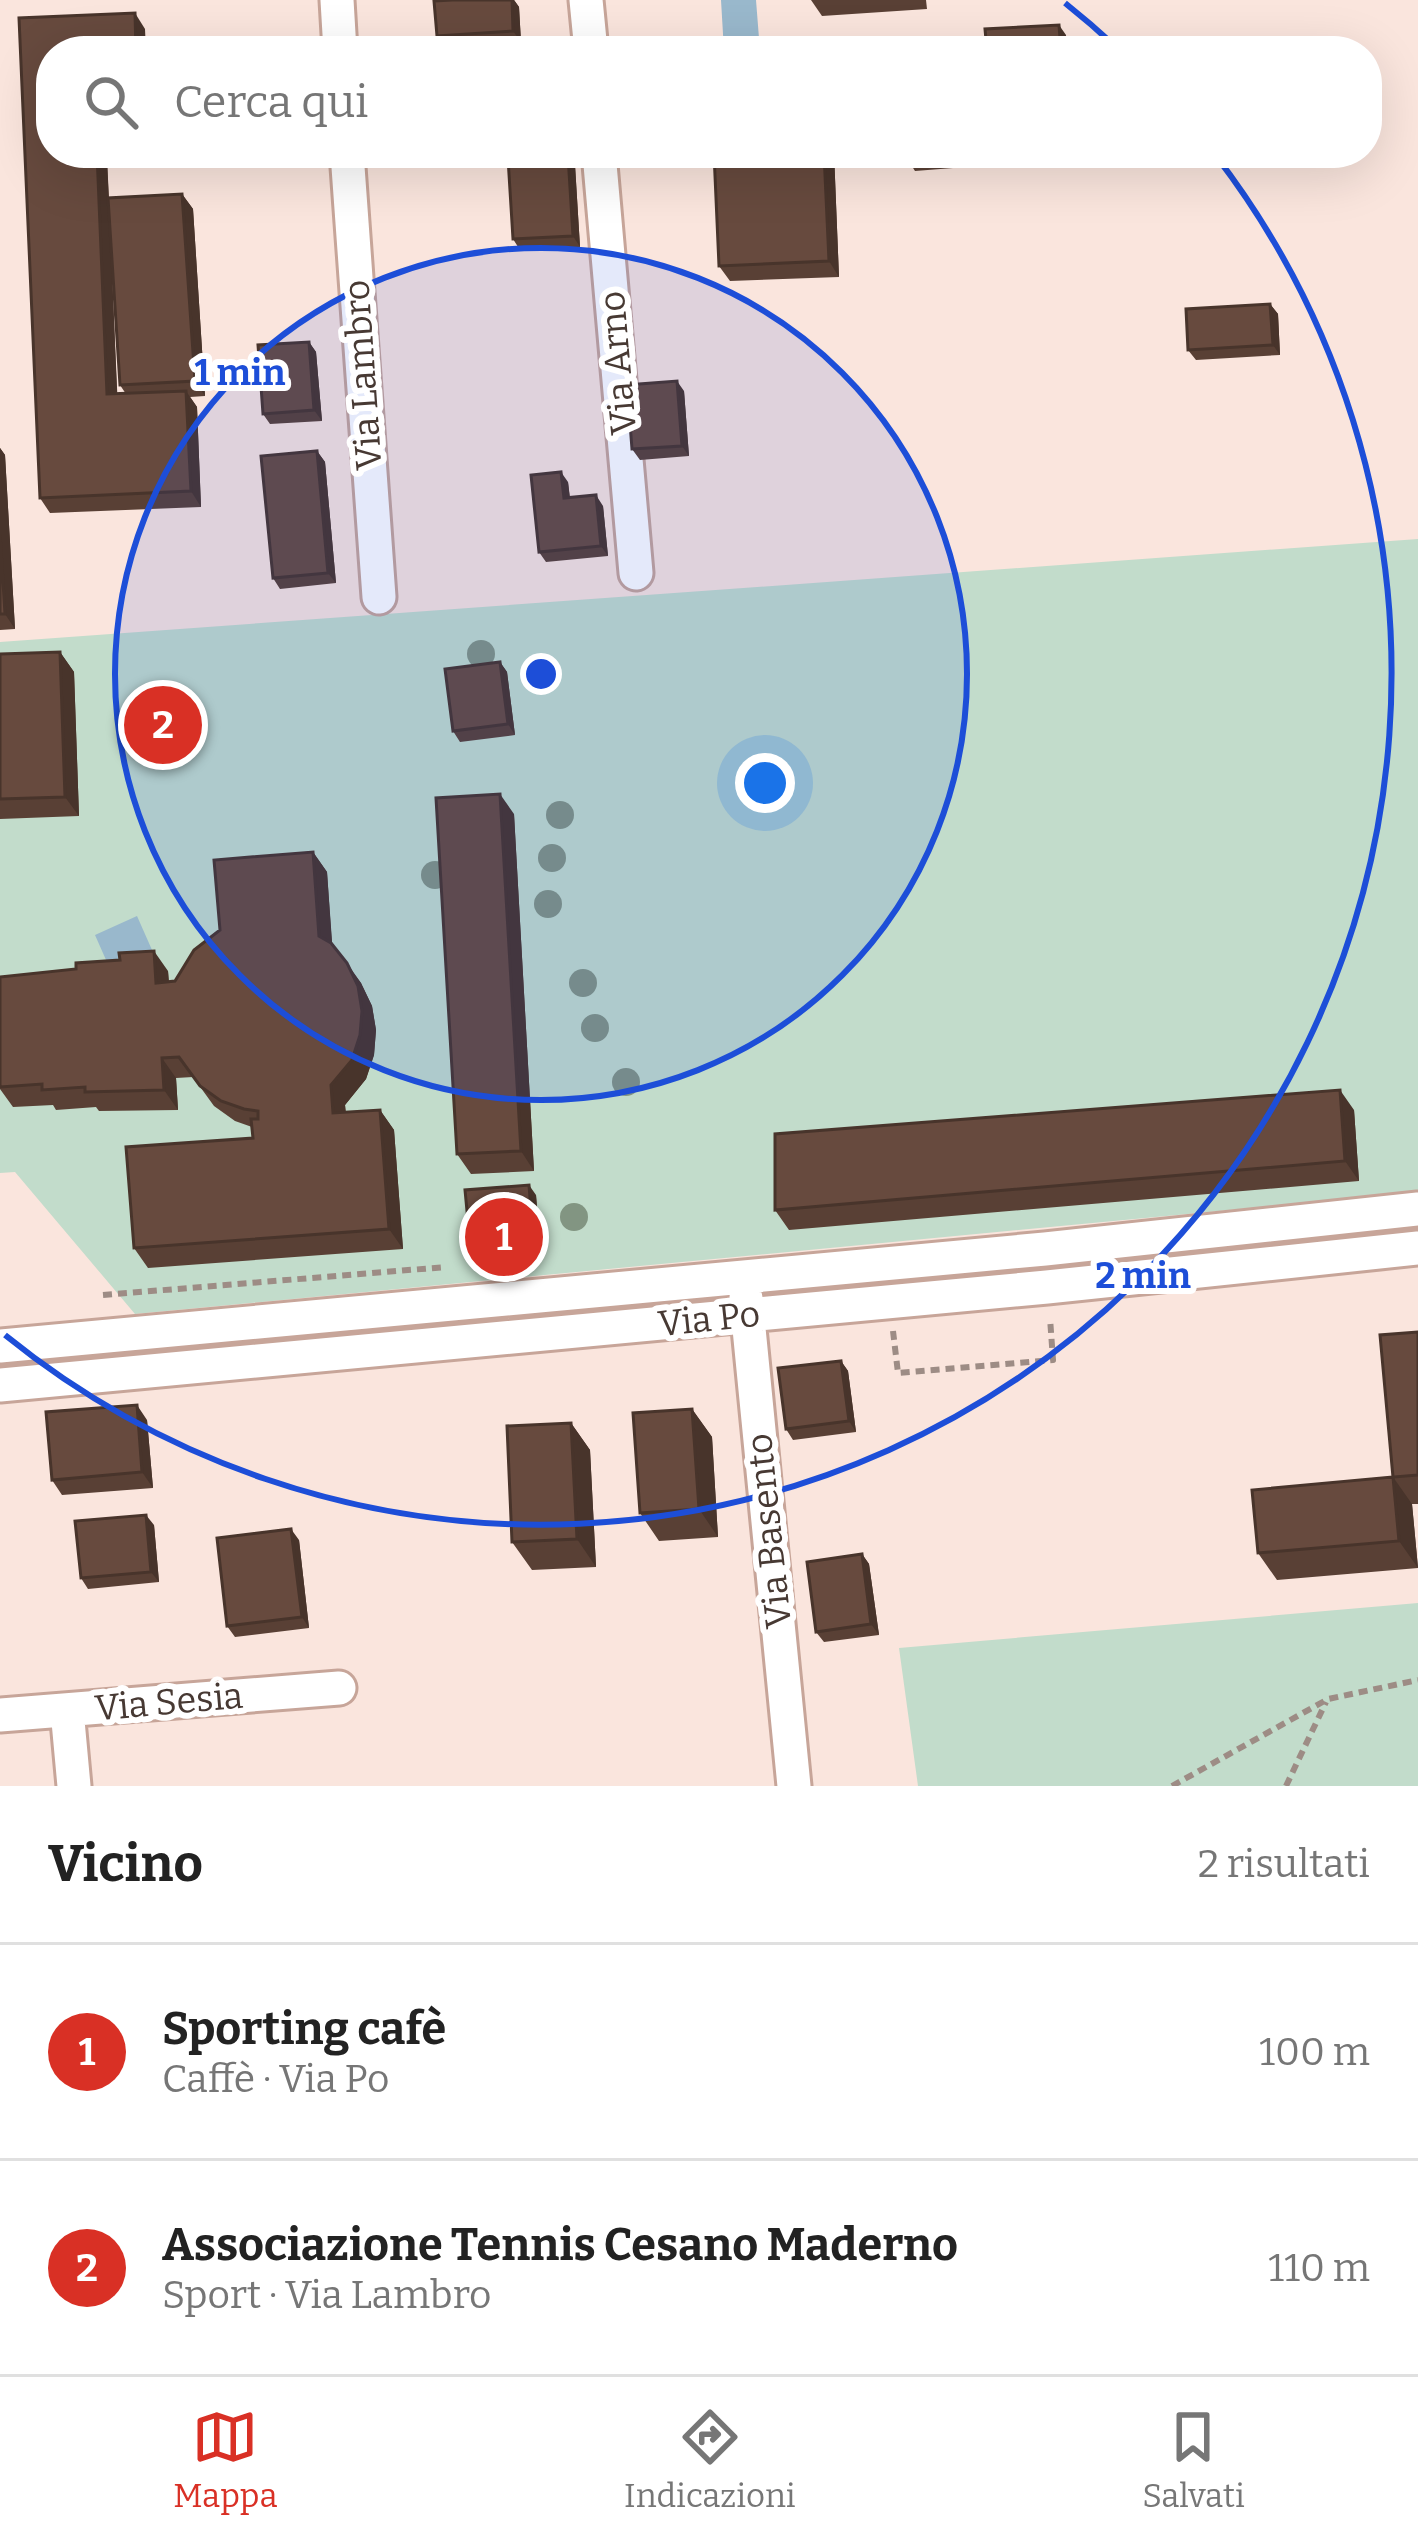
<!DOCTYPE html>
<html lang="it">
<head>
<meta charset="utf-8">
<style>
	:root { --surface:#fff; --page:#f2f2f2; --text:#222; --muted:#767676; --line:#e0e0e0; --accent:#d93025 }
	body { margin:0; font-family:Bitter,serif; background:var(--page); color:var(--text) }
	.you { position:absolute; left:765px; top:783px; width:42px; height:42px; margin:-30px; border:9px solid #fff; border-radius:50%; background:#1a73e8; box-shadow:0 0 0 18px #1a73e833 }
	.badge { display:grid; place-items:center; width:78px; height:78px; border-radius:50%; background:var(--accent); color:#fff; font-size:39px; font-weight:700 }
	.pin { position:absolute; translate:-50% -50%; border:6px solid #fff; box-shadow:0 3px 12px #0006 }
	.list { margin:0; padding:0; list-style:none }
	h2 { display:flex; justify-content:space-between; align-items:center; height:156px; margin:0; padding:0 48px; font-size:51px }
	h2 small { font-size:39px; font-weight:400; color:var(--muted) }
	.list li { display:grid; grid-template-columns:78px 1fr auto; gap:36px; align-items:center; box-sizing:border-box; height:216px; padding:0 48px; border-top:3px solid var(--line) }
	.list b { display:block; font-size:45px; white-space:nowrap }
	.list p { margin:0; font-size:39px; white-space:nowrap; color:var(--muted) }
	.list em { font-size:39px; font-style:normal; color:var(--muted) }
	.icon { flex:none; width:66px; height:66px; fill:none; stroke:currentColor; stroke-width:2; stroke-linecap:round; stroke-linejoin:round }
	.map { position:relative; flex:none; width:1418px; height:1786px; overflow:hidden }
	.search { position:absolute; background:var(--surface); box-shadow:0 12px 48px #0002; left:36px; right:36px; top:36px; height:132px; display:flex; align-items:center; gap:30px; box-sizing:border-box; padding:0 42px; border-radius:48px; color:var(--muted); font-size:45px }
	.sheet { height:588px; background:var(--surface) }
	nav { display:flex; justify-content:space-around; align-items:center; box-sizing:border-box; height:168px; border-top:3px solid var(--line); background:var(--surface); font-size:33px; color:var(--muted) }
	nav a { display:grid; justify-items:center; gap:6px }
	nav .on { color:var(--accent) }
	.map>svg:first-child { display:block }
	.green { fill:#c2dccb }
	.water { fill:#99b8cc }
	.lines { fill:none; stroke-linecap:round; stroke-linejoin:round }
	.street-casing { stroke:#c7a599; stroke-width:39 }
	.path { stroke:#9d8c85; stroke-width:6; stroke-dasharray:9 6; stroke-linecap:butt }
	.street { stroke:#fff; stroke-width:33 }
	.tree { fill:#829582 }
	.wall { fill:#594035; fill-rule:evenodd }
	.shaded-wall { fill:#48342b }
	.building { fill:#674a3e; stroke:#48342b; stroke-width:3 }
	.ring { fill:none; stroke:#1d4ed8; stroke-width:6 }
	.labels { text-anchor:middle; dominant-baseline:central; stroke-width:12; stroke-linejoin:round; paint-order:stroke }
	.street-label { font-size:36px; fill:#473933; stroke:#fff }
	.centre { fill:#1d4ed8; stroke:#fff; stroke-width:6 }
	.ring-label { font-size:36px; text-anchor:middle; font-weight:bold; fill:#1d4ed8; stroke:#fff; stroke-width:12; stroke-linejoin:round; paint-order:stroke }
</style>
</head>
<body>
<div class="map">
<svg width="1418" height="1786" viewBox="0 0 1418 1786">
	<rect width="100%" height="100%" fill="#fae5dd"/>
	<path class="green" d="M1418 539V1192L135 1314 15 1172 0 1173V642Z
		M1353 1231 1354 1240 1055 1271 1054 1263Z
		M1038 1265 1039 1273 779 1297 778 1289Z
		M340 1329 341 1337 0 1368V1360Z
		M1418 1603V1786H918L899 1648Z"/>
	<path class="water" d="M721 0H756L760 51H724Z
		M137 916 156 959 114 978 95 935Z"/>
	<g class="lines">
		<defs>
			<path id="street" d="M337 0 340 51
				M586 0 591 51
				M347 153 379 597
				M599 153 636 573
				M746 1298 794 1786
				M0 1346 1045 1249 1418 1209
				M0 1385 1047 1287 1418 1248
				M67 1710 74 1786
				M0 1715 339 1688"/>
		</defs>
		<use href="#street" class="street-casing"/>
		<path class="path" d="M103 1295 446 1267
			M893 1331 898 1373 1053 1360 1050 1318
			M1172 1786 1328 1699 1418 1680
			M1286 1786 1326 1702"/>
		<use href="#street" class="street"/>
	</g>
	<g class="tree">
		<circle cx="481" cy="654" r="14"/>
		<circle cx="560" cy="815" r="14"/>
		<circle cx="552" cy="858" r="14"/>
		<circle cx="435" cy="875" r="14"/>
		<circle cx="548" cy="904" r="14"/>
		<circle cx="583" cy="983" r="14"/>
		<circle cx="595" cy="1028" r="14"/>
		<circle cx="626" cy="1082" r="14"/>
		<circle cx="574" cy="1217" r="14"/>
	</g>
	<path class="wall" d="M452 0H514L519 7 521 42 444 46 437 36Z
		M811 0H926L927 9 822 16Z
		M19 18 145 29 51 153H151V158L107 160 109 198 182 194 193 209 205 396 190 397 197 407 201 507 50 513 40 498ZM111 249 120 385 126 394H117Z
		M834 153 839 277 730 281 719 266Z
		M907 153H952L953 168 915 171 908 160Z
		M568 155 575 165 580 247 520 250 513 239Z
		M1270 304 1278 314 1280 355 1196 360 1188 350Z
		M309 342 316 352 322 421 270 424 263 414Z
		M684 391 689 456 640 460 632 449Z
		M0 448 5 455 15 629 0 630Z
		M317 451 325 462 336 583 280 589 273 578Z
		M568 482 570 498 603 506 608 556 546 562 539 552Z
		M60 652 74 672 79 816 0 819V654Z
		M500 662 507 672 515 735 460 742 453 731Z
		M514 814 534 1171 471 1174 457 1154Z
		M313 852 327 872 332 945 361 983 372 1006 376 1030 374 1055 366 1079 345 1105 346 1113 380 1110 394 1130 403 1249 148 1268 134 1248 253 1138 252 1127 235 1121 214 1106 193 1077 176 1078 178 1110 99 1111 96 1107 56 1110 53 1105 13 1107 0 1089V977L168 971 169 982 175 981 220 930Z
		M1354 1110 1359 1181 789 1230 775 1210Z
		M536 1195 541 1258 478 1263 471 1253Z
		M1418 1332V1504H1412L1418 1568 1277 1580 1258 1553 1393 1477Z
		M841 1361 848 1371 856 1432 793 1440 786 1429Z
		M692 1409 712 1437 718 1537 659 1541 640 1513Z
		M147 1420 153 1488 62 1495 52 1480Z
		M571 1423 590 1450 596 1567 532 1570 512 1542Z
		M154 1525 159 1582 88 1589 81 1578Z
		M299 1540 309 1628 235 1637 227 1626Z
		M862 1554 869 1564 879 1635 824 1642 816 1632Z"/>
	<path class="shaded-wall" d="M512 0H514L519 7 521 42 513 31Z
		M135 13 145 29 146 51H136Z
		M1059 25 1066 35 1067 51H1061Z
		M97 153H102L107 160 118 410 107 394Z
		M824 153H834L839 277 829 261Z
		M946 153H952L953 168 946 158Z
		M568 155 575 165 580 247 573 236Z
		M182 194 193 209 205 396 195 381Z
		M1270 304 1278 314 1280 355 1273 345Z
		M309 342 316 352 322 421 314 410Z
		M677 381 684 391 689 456 682 446Z
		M186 391 197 407 201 507 191 491Z
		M0 448 5 455 15 629 5 614 0 534Z
		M317 451 325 462 336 583 328 573Z
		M561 472 568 482 571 509 564 498Z
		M596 495 603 506 608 556 601 546Z
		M60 652 74 672 79 816 65 797Z
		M500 662 507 672 515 735 508 724Z
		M500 794 514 814 534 1171 521 1151Z
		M313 852 327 872 333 955 319 936Z
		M154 951 168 971 170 1003 156 983Z
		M347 963 361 983 372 1006 376 1030 374 1055 366 1079 345 1105 347 1133 333 1113 331 1085Z
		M162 1058 176 1078 178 1110 164 1090Z
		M1340 1090 1354 1110 1359 1181 1345 1161Z
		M380 1110 394 1130 403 1249 389 1229Z
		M529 1185 536 1195 541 1258 534 1248Z
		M841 1361 848 1371 856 1432 849 1421Z
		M137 1405 147 1420 153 1488 142 1472Z
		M692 1409 712 1437 718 1537 699 1509Z
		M571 1423 590 1450 596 1567 577 1539Z
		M1393 1477 1412 1504 1418 1568 1399 1541Z
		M146 1515 154 1525 159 1582 151 1572Z
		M291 1529 299 1540 309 1628 302 1617Z
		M862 1554 869 1564 879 1635 871 1624Z"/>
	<path class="building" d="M452 0H512L513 31 437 36 434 1Z
		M135 13 136 51H51V153H97L107 394 186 391 191 491 40 498 19 18Z
		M1059 25 1061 51H987L985 29Z
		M306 47 307 51H251Z
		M714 153H824L829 261 719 266Z
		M907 153H946V158L908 160Z
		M568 155 573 236 513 239 508 158Z
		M182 194 195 381 120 385 108 198Z
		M1270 304 1273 345 1188 350 1186 309Z
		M309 342 314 410 263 414 258 345Z
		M677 381 682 446 632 449 627 385Z
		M317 451 328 573 273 578 261 456Z
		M561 472 564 498 596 495 601 546 539 552 531 475Z
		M0 534 5 614H0Z
		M60 652 65 797 0 799V654Z
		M500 662 508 724 453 731 445 669Z
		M500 794 521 1151 457 1154 436 798Z
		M313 852 319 936 331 943 347 963 358 986 362 1011 360 1035 352 1060 331 1085 333 1113 380 1110 389 1229 134 1248 126 1147 253 1138 251 1119H258V1111L244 1109 221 1101 200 1086 179 1057 162 1058 164 1090 85 1092V1087L42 1090V1084L0 1087V977L76 969V963L120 960 119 953 154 951 156 983 175 981 194 950 220 930 214 860Z
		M1340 1090 1345 1161 775 1210V1134Z
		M529 1185 534 1248 471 1253 465 1190Z
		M1418 1332V1475L1393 1477 1399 1541 1258 1553 1252 1490 1393 1477 1380 1335Z
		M841 1361 849 1421 786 1429 778 1368Z
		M137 1405 142 1472 52 1480 46 1412Z
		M692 1409 699 1509 640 1513 633 1413Z
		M571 1423 577 1539 512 1542 507 1426Z
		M146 1515 151 1572 81 1578 75 1521Z
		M291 1529 302 1617 227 1626 217 1538Z
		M862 1554 871 1624 816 1632 807 1562Z"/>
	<circle cx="541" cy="674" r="426" fill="#1d4ed8" fill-opacity=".12"/>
	<g class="ring">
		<circle cx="541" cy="674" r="426"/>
		<path d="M1065 3A851 851 0 0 1 1116 47M1216 156A851 851 0 0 1 5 1335"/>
	</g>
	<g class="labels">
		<g class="street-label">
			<text transform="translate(618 363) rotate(-95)">Via Arno</text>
			<text transform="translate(363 375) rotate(-94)">Via Lambro</text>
			<text transform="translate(709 1319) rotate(-6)">Via Po</text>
			<text transform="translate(769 1531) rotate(-96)">Via Basento</text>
			<text transform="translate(169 1702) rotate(-5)">Via Sesia</text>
		</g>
	</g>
	<circle cx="541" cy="674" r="18" class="centre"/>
	<g class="ring-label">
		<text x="240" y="385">1 min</text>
		<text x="1143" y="1288">2 min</text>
	</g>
</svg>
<div class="you"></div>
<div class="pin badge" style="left:504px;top:1237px">1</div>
<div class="pin badge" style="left:163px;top:725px">2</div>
<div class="search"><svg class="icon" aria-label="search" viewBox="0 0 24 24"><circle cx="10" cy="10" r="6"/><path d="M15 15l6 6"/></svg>Cerca qui</div>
</div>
<section class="sheet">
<h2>Vicino<small>2 risultati</small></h2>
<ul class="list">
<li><span class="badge">1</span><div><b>Sporting cafè</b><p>Caffè · Via Po</p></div><em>100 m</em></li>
<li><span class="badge">2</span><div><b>Associazione Tennis Cesano Maderno</b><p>Sport · Via Lambro</p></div><em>110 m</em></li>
</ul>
</section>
<nav>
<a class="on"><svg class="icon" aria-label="map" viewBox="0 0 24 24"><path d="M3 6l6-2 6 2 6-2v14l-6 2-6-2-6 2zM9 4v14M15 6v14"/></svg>Mappa</a>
<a><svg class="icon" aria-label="directions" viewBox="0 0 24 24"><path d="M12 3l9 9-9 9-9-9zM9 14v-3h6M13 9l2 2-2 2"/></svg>Indicazioni</a>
<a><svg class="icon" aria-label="saved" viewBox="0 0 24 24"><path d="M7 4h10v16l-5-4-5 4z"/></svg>Salvati</a>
</nav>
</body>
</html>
